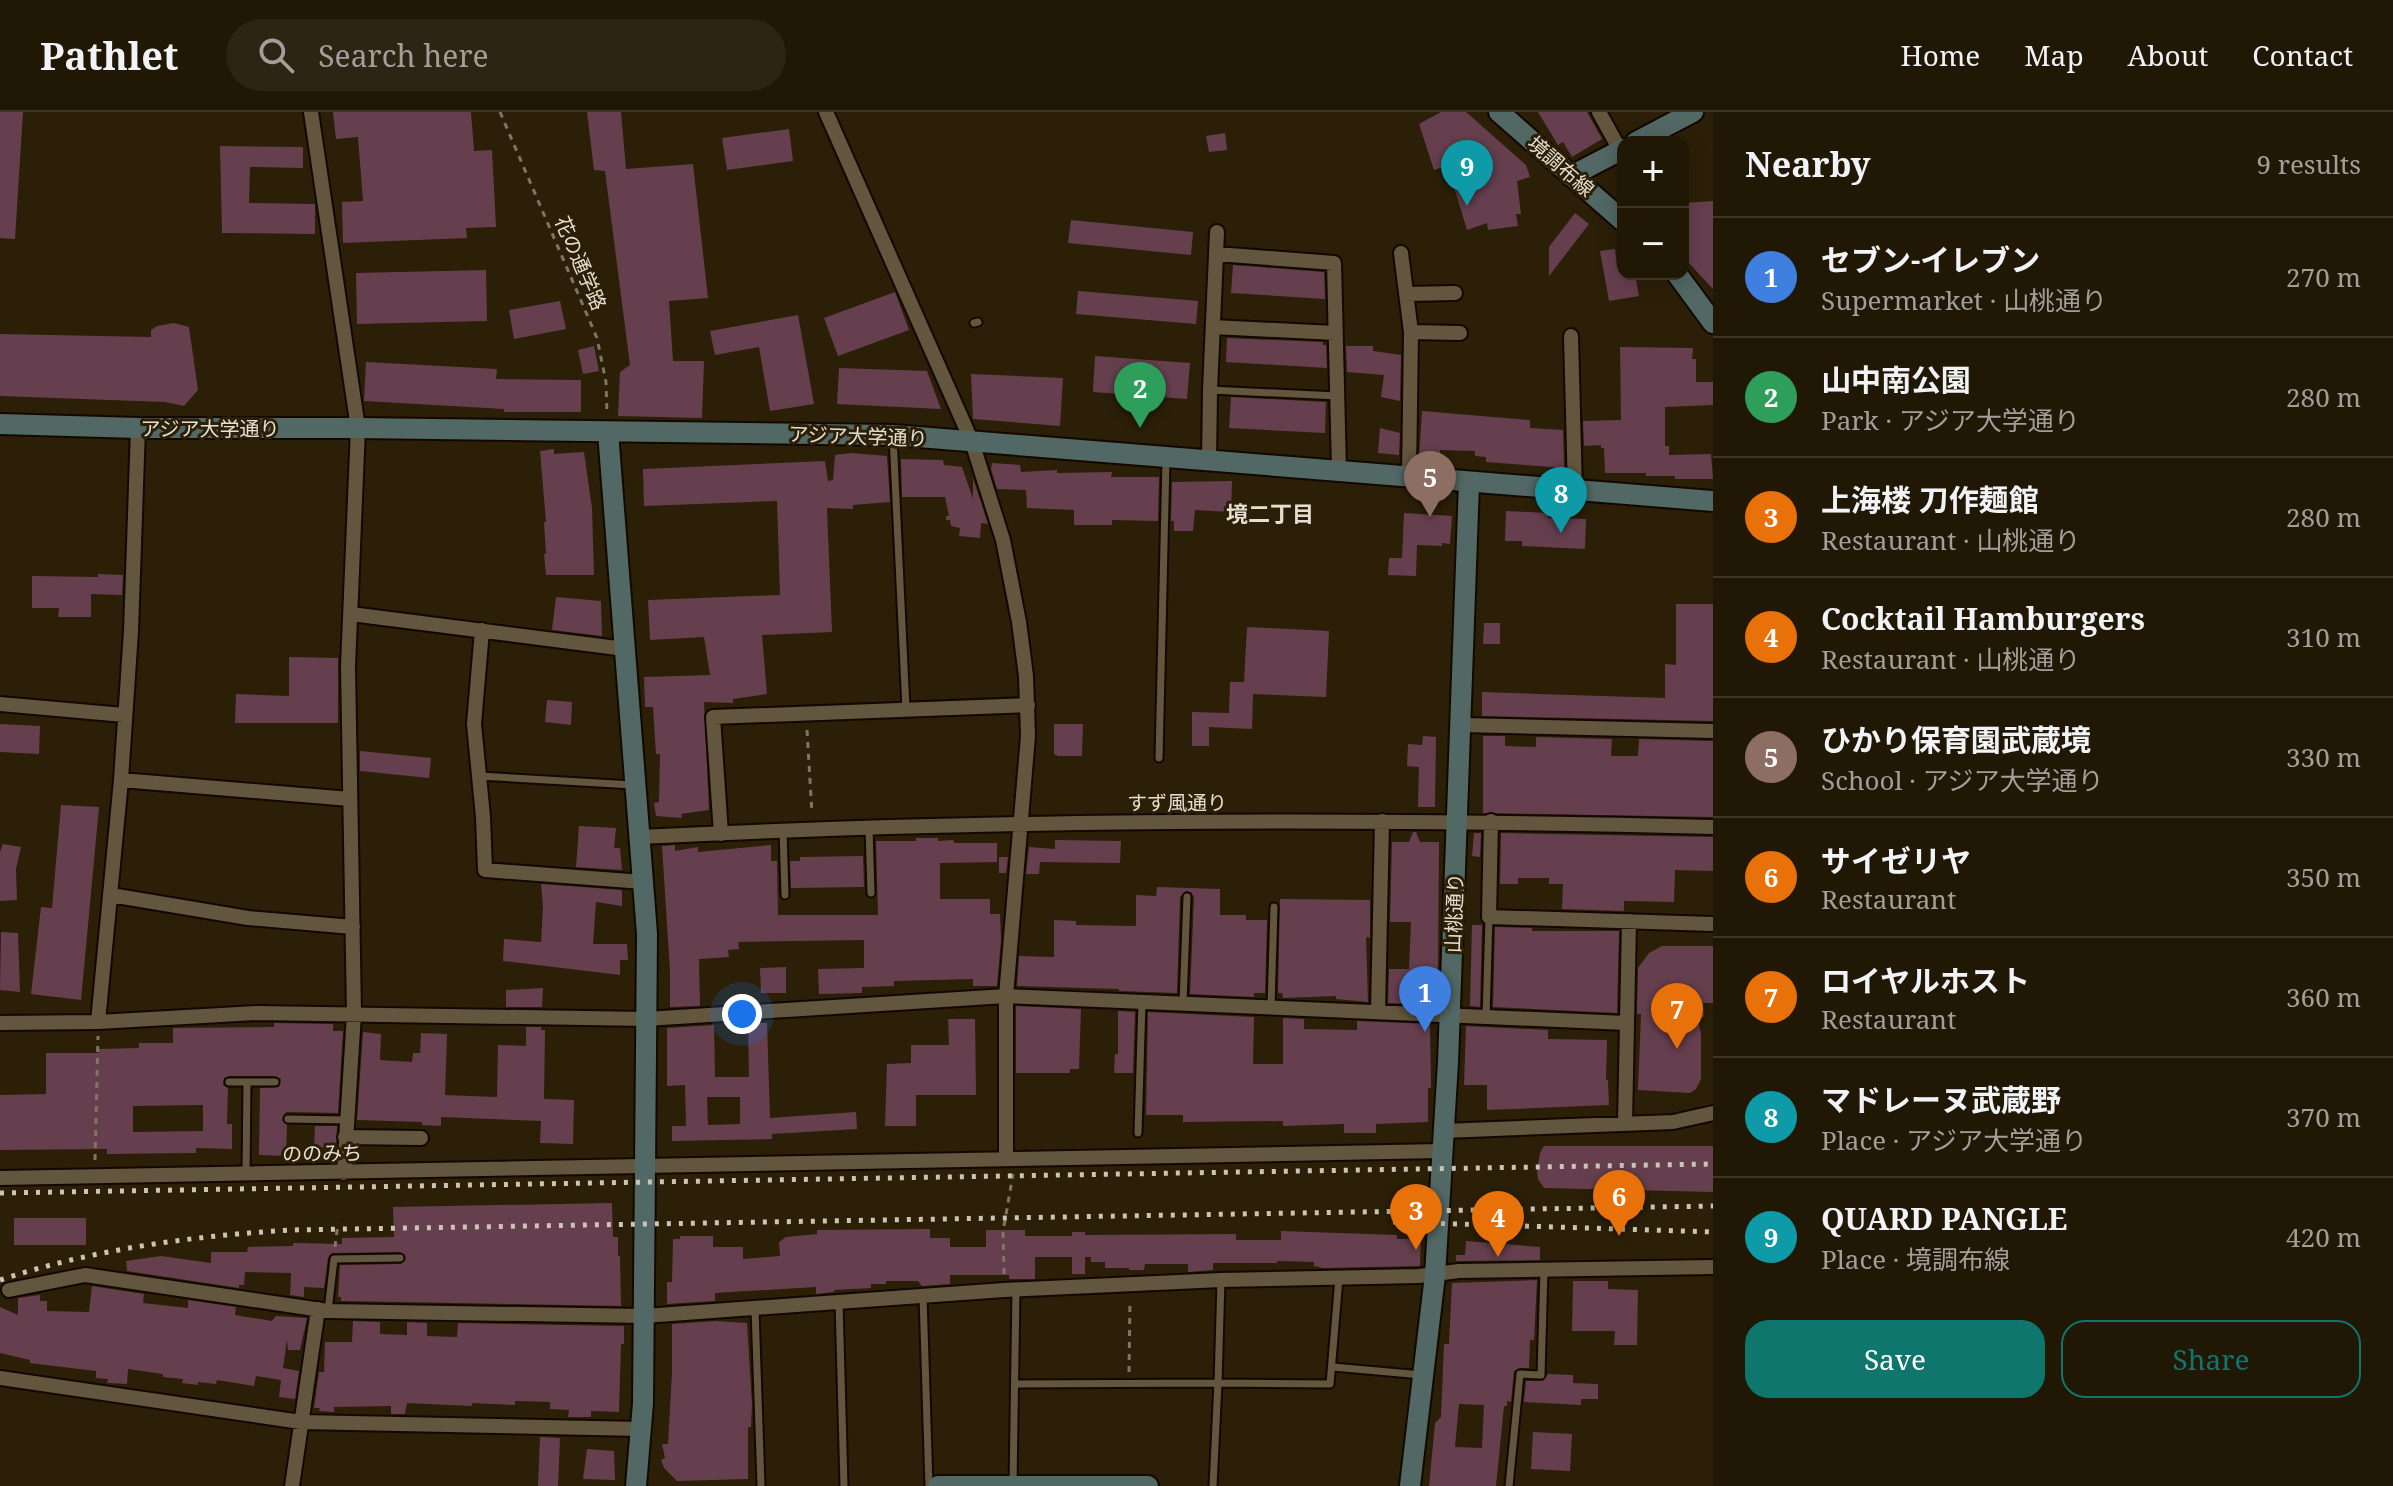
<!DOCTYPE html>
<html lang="en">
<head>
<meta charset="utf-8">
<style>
	:root { --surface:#201705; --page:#2d2413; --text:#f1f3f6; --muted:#a29f9a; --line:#3d3627; --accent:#0f766e }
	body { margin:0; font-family:"Noto Serif","Noto Sans JP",serif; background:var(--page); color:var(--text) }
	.controls { position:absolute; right:24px; top:24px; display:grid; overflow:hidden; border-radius:16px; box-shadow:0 4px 20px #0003 }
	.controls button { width:72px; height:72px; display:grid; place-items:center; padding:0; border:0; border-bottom:2px solid var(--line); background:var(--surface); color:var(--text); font:40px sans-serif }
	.you { position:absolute; left:742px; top:902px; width:28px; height:28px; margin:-20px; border:6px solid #fff; border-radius:50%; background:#1a73e8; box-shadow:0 0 0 12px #1a73e833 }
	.badge { display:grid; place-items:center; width:52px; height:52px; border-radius:50%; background:var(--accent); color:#fff; font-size:26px; font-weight:700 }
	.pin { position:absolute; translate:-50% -66px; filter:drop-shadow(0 2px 4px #0008) }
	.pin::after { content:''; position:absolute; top:42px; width:28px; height:24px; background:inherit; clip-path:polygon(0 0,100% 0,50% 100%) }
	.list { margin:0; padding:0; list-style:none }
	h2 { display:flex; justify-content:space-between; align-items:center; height:104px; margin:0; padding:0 32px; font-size:34px }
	h2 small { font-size:26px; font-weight:400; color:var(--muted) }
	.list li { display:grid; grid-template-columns:52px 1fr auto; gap:24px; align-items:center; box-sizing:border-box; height:120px; padding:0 32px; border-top:2px solid var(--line) }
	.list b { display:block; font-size:30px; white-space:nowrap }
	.list p { margin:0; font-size:26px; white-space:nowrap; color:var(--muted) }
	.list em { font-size:26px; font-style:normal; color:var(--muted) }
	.actions { display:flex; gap:16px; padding:24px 32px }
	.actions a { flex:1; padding:18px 0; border:2px solid var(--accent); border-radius:24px; text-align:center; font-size:28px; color:var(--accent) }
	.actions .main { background:var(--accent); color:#fff }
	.icon { flex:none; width:44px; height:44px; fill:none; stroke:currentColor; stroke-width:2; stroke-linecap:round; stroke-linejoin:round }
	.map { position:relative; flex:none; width:1713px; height:1374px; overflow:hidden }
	header { display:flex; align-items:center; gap:48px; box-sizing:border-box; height:112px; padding:0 40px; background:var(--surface); border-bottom:2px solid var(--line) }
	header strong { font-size:38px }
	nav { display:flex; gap:44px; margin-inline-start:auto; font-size:28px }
	.search { width:560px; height:72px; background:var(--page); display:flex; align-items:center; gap:20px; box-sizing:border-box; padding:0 28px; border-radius:44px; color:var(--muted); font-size:30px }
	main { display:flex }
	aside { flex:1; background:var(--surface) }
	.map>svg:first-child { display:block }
	.building { fill:#663f4e; fill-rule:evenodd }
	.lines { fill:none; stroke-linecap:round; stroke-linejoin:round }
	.lane-casing { stroke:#130800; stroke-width:11 }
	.street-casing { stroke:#130800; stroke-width:18 }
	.secondary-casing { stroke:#130800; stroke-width:24 }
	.path { stroke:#7f7562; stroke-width:3; stroke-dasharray:6 6; stroke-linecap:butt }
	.lane { stroke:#63563e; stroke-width:7 }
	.street { stroke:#63563e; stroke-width:14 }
	.secondary { stroke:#526865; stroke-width:20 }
	.rail { stroke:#ccc4b5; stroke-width:5; stroke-dasharray:4 8; stroke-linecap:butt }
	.labels { text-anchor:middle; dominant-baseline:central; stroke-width:6; stroke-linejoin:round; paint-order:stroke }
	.street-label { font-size:20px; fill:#e6ded0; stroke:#2b1f07 }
	.neighbourhood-label { font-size:22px; font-weight:bold; fill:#e6ded0; stroke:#2b1f07 }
</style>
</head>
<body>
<header>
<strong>Pathlet</strong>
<div class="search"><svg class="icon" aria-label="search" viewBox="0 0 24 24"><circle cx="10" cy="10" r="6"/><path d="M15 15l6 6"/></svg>Search here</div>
<nav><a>Home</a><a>Map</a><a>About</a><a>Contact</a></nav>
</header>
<main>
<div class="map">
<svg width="1713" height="1374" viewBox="0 0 1713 1374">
	<rect width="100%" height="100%" fill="#2b1f07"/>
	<path class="building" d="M0 0H23L15 127 0 126Z
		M333 0H471L474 39 492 38 496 115 466 116 467 126 343 131 342 90 363 89 358 25 336 27Z
		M587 0H621L626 57 693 52 708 186 669 189 673 249H704L702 306 618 304 620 260 630 253 605 59 594 58Z
		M1441 0H1466L1526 53 1530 65 1517 69 1521 102H1516L1518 114 1488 118 1487 111 1467 118 1454 75 1451 76 1443 55 1434 58 1419 12Z
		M1538 0H1587L1602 27 1572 45 1563 30 1558 33Z
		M789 17 793 49 727 58 722 26Z
		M1225 21 1227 38 1209 40 1206 24Z
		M220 34 303 35V56L250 55 249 91 315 92V122L222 121Z
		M1713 89V177L1686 148 1688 117H1683V91Z
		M1575 101 1589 112 1549 164V135Z
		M1071 108 1193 120 1191 143 1068 131Z
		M1615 137 1617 155 1623 154V162H1635L1639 184 1609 189 1600 139Z
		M1233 153 1324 160 1325 187 1231 181Z
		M486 158 487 209 357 212 356 161Z
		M1078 179 1198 189 1196 212 1076 202Z
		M895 180 909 218 838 244 824 206Z
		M560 189 566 217 514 227 509 198Z
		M798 203 814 292 770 299 759 235 715 243 710 219Z
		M174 211 189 215 198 278 184 294 165 290 0 284V222L151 225V218L157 214Z
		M1227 226 1323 230V233H1326L1327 256 1226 250Z
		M594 234 599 259 583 262 578 238Z
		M1346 234H1373V239L1401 243 1400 289 1381 285 1384 263 1347 260Z
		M1620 235 1693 236 1692 247H1696V270H1713V293L1665 295V334H1669V343L1711 342 1713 367H1675V364H1646V361H1605L1604 336H1601V333L1584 334 1583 309 1621 308Z
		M1095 244 1190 251 1187 287 1093 280Z
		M366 250 497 257 496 267 581 268V300H504V297L364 289Z
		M839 256 927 259 941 297 837 292Z
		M971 262 1063 266 1060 314 973 307Z
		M1231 285 1326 290 1325 321 1229 316Z
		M1422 299 1530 308V316L1563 318 1564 356 1486 350V345L1475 344V339L1440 338V345H1419Z
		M1380 316 1400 321 1399 343 1378 341Z
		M554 337V342L584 340 592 396 594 463H546L544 442H546L544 410H546L540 339Z
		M851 341 887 344 890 390 853 393V397L827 396 832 520 762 523 767 582 733 587V591L704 590 709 698 681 702 682 706 656 704 654 691 659 690 660 642H656L653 595H645L644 565 710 563 704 525 650 528 648 488 780 483 777 389 644 394 643 357 825 349 828 369 833 368 835 343Z
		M901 347 943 348 944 353 962 355 973 387V366L988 412 981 411 980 426 959 424 960 416 951 414 950 408H946V404H949L945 385H902Z
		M992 351 1020 353 1021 360 1057 358V361L1112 360 1111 365H1159L1158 409 1112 408V413H1074V398L1027 396 1026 378 997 377 991 357Z
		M1232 369 1231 400 1195 398 1193 419H1174V409H1171L1172 370Z
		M1506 399 1548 401V406L1586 407 1585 437 1522 434V429H1505Z
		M1404 401 1452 404 1450 432 1442 431V434L1417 433 1416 464 1388 463 1389 446H1402Z
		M98 462 123 463 122 483 91 482V505H58L59 496H32V464L98 465Z
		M556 485 601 489 602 524 552 518Z
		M1676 492H1713V609L1482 604V580L1665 586V552L1676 553Z
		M1484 511H1500V532H1483Z
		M1247 515 1329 519 1326 585 1253 582 1252 617 1209 615V634H1192V600L1229 601 1230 570H1244Z
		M289 545 338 546V611H235L236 582 289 584Z
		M547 588 572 590 571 613 545 610Z
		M0 612 40 614 39 642 0 640Z
		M1054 612H1083L1082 644H1058L1054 642Z
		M1423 624 1436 625 1435 695H1418L1419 655 1407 654 1408 632 1422 633Z
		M1483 624H1505V634L1536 635V625L1612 627 1611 644H1638L1639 627 1713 629V705L1483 701Z
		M360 639 431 646 429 666 360 659Z
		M61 693 99 695 81 888 31 882 41 795 52 796Z
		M579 714 616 716 614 736H620L622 758 576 755Z
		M1413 720H1416L1420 730H1439L1438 858 1437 890 1435 893 1388 891 1389 857H1409L1411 810H1390L1392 730H1409Z
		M1474 721H1481L1480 745 1472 744Z
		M1501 721 1713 725V759L1675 758 1674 790 1624 789V799L1562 797 1563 772H1549V766H1518V772H1500Z
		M916 726H938V729L953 728 954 731H997V750L940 751V787H990V802H1000L1001 828 997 874H973V867L894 869V874L862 875V881L819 882 818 857 864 856V828L738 830 739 837 728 838 729 845 699 847 700 894 670 895V859L662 734 675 733V739L698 735V740L771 733V749H777L778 803H878L876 729H916Z
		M1055 728 1121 729 1120 751 1040 750 1039 762H1026L1029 735 1055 737Z
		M3 732 21 735 16 757 17 788 0 789V740Z
		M863 744 864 775 791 776 790 749H800V745Z
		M999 745H1008L1006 761H999Z
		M541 772 622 778V794L596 790 593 832H627L628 848H620V863L503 849 504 827 541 830 543 795Z
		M1157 775 1220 777V803H1246V808H1267L1265 881H1254V885L1190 882 1194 785 1191 780 1186 779 1180 785 1177 881 1119 879V877L1017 874 1019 844 1054 845V808L1076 809V813L1136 814V783L1156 784Z
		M1280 787 1370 788V826L1366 825 1368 890 1336 887V884L1283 886 1282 881H1278Z
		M1472 813H1482L1480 895 1470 894Z
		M1495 815 1532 816V819H1619L1617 901 1493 895Z
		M1 820 18 821 20 880 0 878Z
		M1662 834H1713V891H1703L1704 905H1697L1701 921V967L1696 977 1690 981 1638 978 1641 902H1637L1638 856 1649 841Z
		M786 855V881H761L760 856Z
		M543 876 542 895H506V878Z
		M1016 894 1081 897 1079 957H1070V961H1016Z
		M1118 899 1135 900 1133 961H1114L1115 942H1118Z
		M1148 900 1254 905 1253 952H1283V906L1304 907V917L1357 918V909L1430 912 1431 976H1428V1010L1376 1012V1021H1344V1012L1283 1014V1009L1183 1010V1003H1146Z
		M948 907H975L976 983H916V1014H885L887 952 911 951V933H949Z
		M274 911 333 912V919H343L338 1001 287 1000 284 1002 282 1008 287 1013 286 1044 259 1043 260 976 279 975 281 967 275 964H229L224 966 223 973 228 976 227 1012H232V1037L196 1036V1041L107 1042V1037L0 1038V983L46 982V941H99V937L139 936V931H173V916L274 915ZM203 993V1019L133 1020V994Z
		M748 911H767L770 1006 856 1000 857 1017 772 1022V1027L672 1029V1014H686L685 973 667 974V916L714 913 715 965H749ZM707 985H740V1012L708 1013Z
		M1466 914 1548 918V927L1607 928 1606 968H1608L1609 993 1487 998V973H1464Z
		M526 915H541V918H545L544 987 574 988 573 1032 540 1031 541 1009 441 1005V1014L422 1013V1010L357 1008 363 920 381 922 380 948 412 950 413 941H420L421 921 447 922 445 983 497 985 498 933 526 934Z
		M315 1014H337L336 1036 314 1035Z
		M1544 1034H1713V1080L1544 1076 1538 1067 1537 1059 1540 1041Z
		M612 1091 613 1125H618V1144H620L621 1194 341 1189V1185H338L340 1153 401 1152 406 1145 400 1140 332 1141 328 1146 324 1176 304 1175V1185L290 1183 291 1161 245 1160 244 1173H239V1176L127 1159 126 1149 161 1144 211 1151V1140H247L248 1135 293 1134V1131L342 1132V1126L394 1125 393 1095Z
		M14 1106H86V1133H14Z
		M930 1117V1126H950V1135H986V1118H1025V1124H1072V1120H1085V1123L1236 1122V1128H1281V1119L1397 1123V1127H1421L1420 1154 1323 1156 1314 1154V1150L1277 1149V1151H1213V1158L1188 1160V1152H1145L1144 1158H1129V1156H1105V1150H1091V1145H1085V1162H1072V1145H1035V1167H1009V1163H950V1172L922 1174 918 1169H886V1172H871V1176L834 1178V1180L816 1182V1175L715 1181V1189L667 1192V1170H672L673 1127H680V1124H713V1135H743V1147L780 1144 779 1130 786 1125 817 1122V1118Z
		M1466 1129 1540 1135V1148L1456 1149V1143H1465Z
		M1537 1168 1534 1228H1530L1529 1256H1520L1514 1259 1511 1290 1507 1289V1294H1504L1496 1374H1429L1435 1311 1441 1305 1444 1232H1449L1452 1171ZM1459 1292 1484 1293 1482 1336 1455 1335Z
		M1573 1169H1608V1177L1638 1178 1637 1233H1614L1615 1219H1572Z
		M92 1174 144 1182 143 1191 188 1196V1188L236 1195 235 1203 272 1209 276 1204 307 1206 300 1238H288L287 1228 283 1256 299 1259 295 1287 279 1285 281 1268 256 1264 254 1274 217 1268 216 1272 198 1270V1273L182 1271 183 1267 163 1265V1262L128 1257 127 1272 107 1271 108 1267 96 1266V1259L30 1251V1248L0 1241V1195L18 1203V1186L40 1183V1189H47V1199L89 1200Z
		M353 1209 380 1210V1222L407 1223V1210L427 1211V1224L457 1225 458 1211 624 1214V1232H621L619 1300 591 1299V1305H568L569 1298 550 1297V1290L515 1289V1293L472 1291V1294L407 1291 405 1302H391V1294L334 1295V1300L319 1299 320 1296H314L319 1260H324L325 1230H352Z
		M715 1209 747 1211 752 1292 751 1315H748V1367L677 1369 664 1356 661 1348 665 1346 662 1332H668L672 1261V1212Z
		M1548 1262 1573 1263V1271L1598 1272V1287H1581V1293L1524 1290 1526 1269H1543Z
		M1533 1320 1572 1322 1570 1359 1531 1357Z
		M540 1325 560 1326 558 1374H538Z
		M587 1337 614 1339 615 1368 583 1367Z"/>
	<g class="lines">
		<defs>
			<path id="lane" d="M974 211 978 210
				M1210 278 1337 284
				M893 324 906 597
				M1159 646 1166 348
				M479 664 633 673
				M869 716 871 781
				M783 719 785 783
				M1183 891 1187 785
				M1271 895 1274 795
				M1486 906 1489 805
				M229 970H275
				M288 1007 346 1008
				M1138 1021 1142 890
				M246 1062 247 970
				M923 1184 929 1374
				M839 1190 844 1374
				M755 1197 761 1374
				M328 1199 334 1147 400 1146
				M1333 1255 1422 1263
				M1015 1272 1218 1271 1221 1168
				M1013 1372 1016 1178
				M1213 1374 1218 1271 1330 1272 1339 1166
				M1509 1374 1520 1262 1541 1263 1544 1157"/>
			<path id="street" d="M311 0 358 316 348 554 354 902 344 1061
				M826 0 972 330 1003 428 1019 510 1026 564 1028 624 1006 884V1047
				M1599 0 1620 38
				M1401 141 1411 220 1409 365
				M1216 142 1334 151 1339 358
				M1406 182 1455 181
				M1213 215 1335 221
				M1411 220 1460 221
				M1571 224 1575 379
				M1209 349 1210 278 1217 120
				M351 502 625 537
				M482 518 474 612 483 705 485 758 643 770
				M0 592 124 603
				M1461 613 1713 619
				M121 668 350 687
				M1491 709 1489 805 1713 812
				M721 722 713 605 1028 593
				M640 725C998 707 1355 706 1713 715
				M111 783 248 806 353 815
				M1378 900 1382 709
				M98 910 121 668 131 519 138 316
				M0 911 98 910 257 901 646 907 1006 884 1626 911
				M1625 1012 1629 809
				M1443 1019 1673 1010 1713 1001
				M345 1025 421 1026
				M0 1066 1441 1039
				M9 1178 85 1163 328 1199 644 1204 1004 1178 1221 1168 1419 1164 1459 1159 1713 1155
				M0 1266 301 1310 641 1317
				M292 1374 318 1197"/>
			<path id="secondary" d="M1499 0 1623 109
				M1636 30 1693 0
				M1571 64 1623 37
				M1677 162 1713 211
				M0 312 138 316H358L893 323 1713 389
				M608 320 647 822 643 1291 636 1374
				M938 1374H1148
				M1410 1374 1435 1163 1448 950 1469 371"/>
		</defs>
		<use href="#lane" class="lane-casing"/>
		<use href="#street" class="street-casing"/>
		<use href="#secondary" class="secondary-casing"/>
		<path class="path" d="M500 0 597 226 606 270 607 303
			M807 618 812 702
			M95 1048 98 924
			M335 1135 338 1111
			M1004 1162 1003 1120 1013 1062
			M1129 1260 1130 1188"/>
		<use href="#lane" class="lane"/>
		<use href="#street" class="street"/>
		<use href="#secondary" class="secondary"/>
		<path class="rail" d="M0 1081 1713 1052
			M1393 1110 1713 1120
			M0 1168C94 1137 192 1124 291 1118L1713 1094"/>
	</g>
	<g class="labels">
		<g class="street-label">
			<text transform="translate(1561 54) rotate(41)">境調布線</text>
			<text transform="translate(581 151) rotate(67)">花の通学路</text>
			<text x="210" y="316">アジア大学通り</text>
			<text transform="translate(858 324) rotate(2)">アジア大学通り</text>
			<text x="1177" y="690">すず風通り</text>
			<text transform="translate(1454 801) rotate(-88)">山桃通り</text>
			<text transform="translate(322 1041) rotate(-1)">ののみち</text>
		</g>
		<g class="neighbourhood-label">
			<text x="1270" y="401">境二丁目</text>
		</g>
	</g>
</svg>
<div class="controls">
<button>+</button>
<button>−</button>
</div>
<div class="you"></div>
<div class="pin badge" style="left:1425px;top:920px;background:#3f7fe0">1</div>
<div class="pin badge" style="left:1140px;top:316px;background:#2e9e5b">2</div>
<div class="pin badge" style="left:1416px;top:1138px;background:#e8710a">3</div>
<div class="pin badge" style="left:1498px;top:1145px;background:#e8710a">4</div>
<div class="pin badge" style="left:1430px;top:405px;background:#8d6e63">5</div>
<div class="pin badge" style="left:1619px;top:1124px;background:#e8710a">6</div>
<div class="pin badge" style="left:1677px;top:937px;background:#e8710a">7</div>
<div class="pin badge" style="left:1561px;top:421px;background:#0f9aa8">8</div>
<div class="pin badge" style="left:1467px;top:94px;background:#0f9aa8">9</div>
</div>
<aside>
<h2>Nearby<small>9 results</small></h2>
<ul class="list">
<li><span class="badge" style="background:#3f7fe0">1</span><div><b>セブン-イレブン</b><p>Supermarket · 山桃通り</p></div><em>270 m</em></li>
<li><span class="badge" style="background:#2e9e5b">2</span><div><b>山中南公園</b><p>Park · アジア大学通り</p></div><em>280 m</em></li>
<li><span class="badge" style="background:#e8710a">3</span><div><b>上海楼 刀作麺館</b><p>Restaurant · 山桃通り</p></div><em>280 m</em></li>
<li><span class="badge" style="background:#e8710a">4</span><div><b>Cocktail Hamburgers</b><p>Restaurant · 山桃通り</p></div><em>310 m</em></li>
<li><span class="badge" style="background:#8d6e63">5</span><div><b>ひかり保育園武蔵境</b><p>School · アジア大学通り</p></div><em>330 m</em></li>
<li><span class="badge" style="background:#e8710a">6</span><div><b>サイゼリヤ</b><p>Restaurant</p></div><em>350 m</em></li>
<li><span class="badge" style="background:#e8710a">7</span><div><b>ロイヤルホスト</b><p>Restaurant</p></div><em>360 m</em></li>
<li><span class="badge" style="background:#0f9aa8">8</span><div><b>マドレーヌ武蔵野</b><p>Place · アジア大学通り</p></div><em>370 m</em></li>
<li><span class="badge" style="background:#0f9aa8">9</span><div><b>QUARD PANGLE</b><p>Place · 境調布線</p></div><em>420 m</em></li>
</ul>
<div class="actions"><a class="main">Save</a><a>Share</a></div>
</aside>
</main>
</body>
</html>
